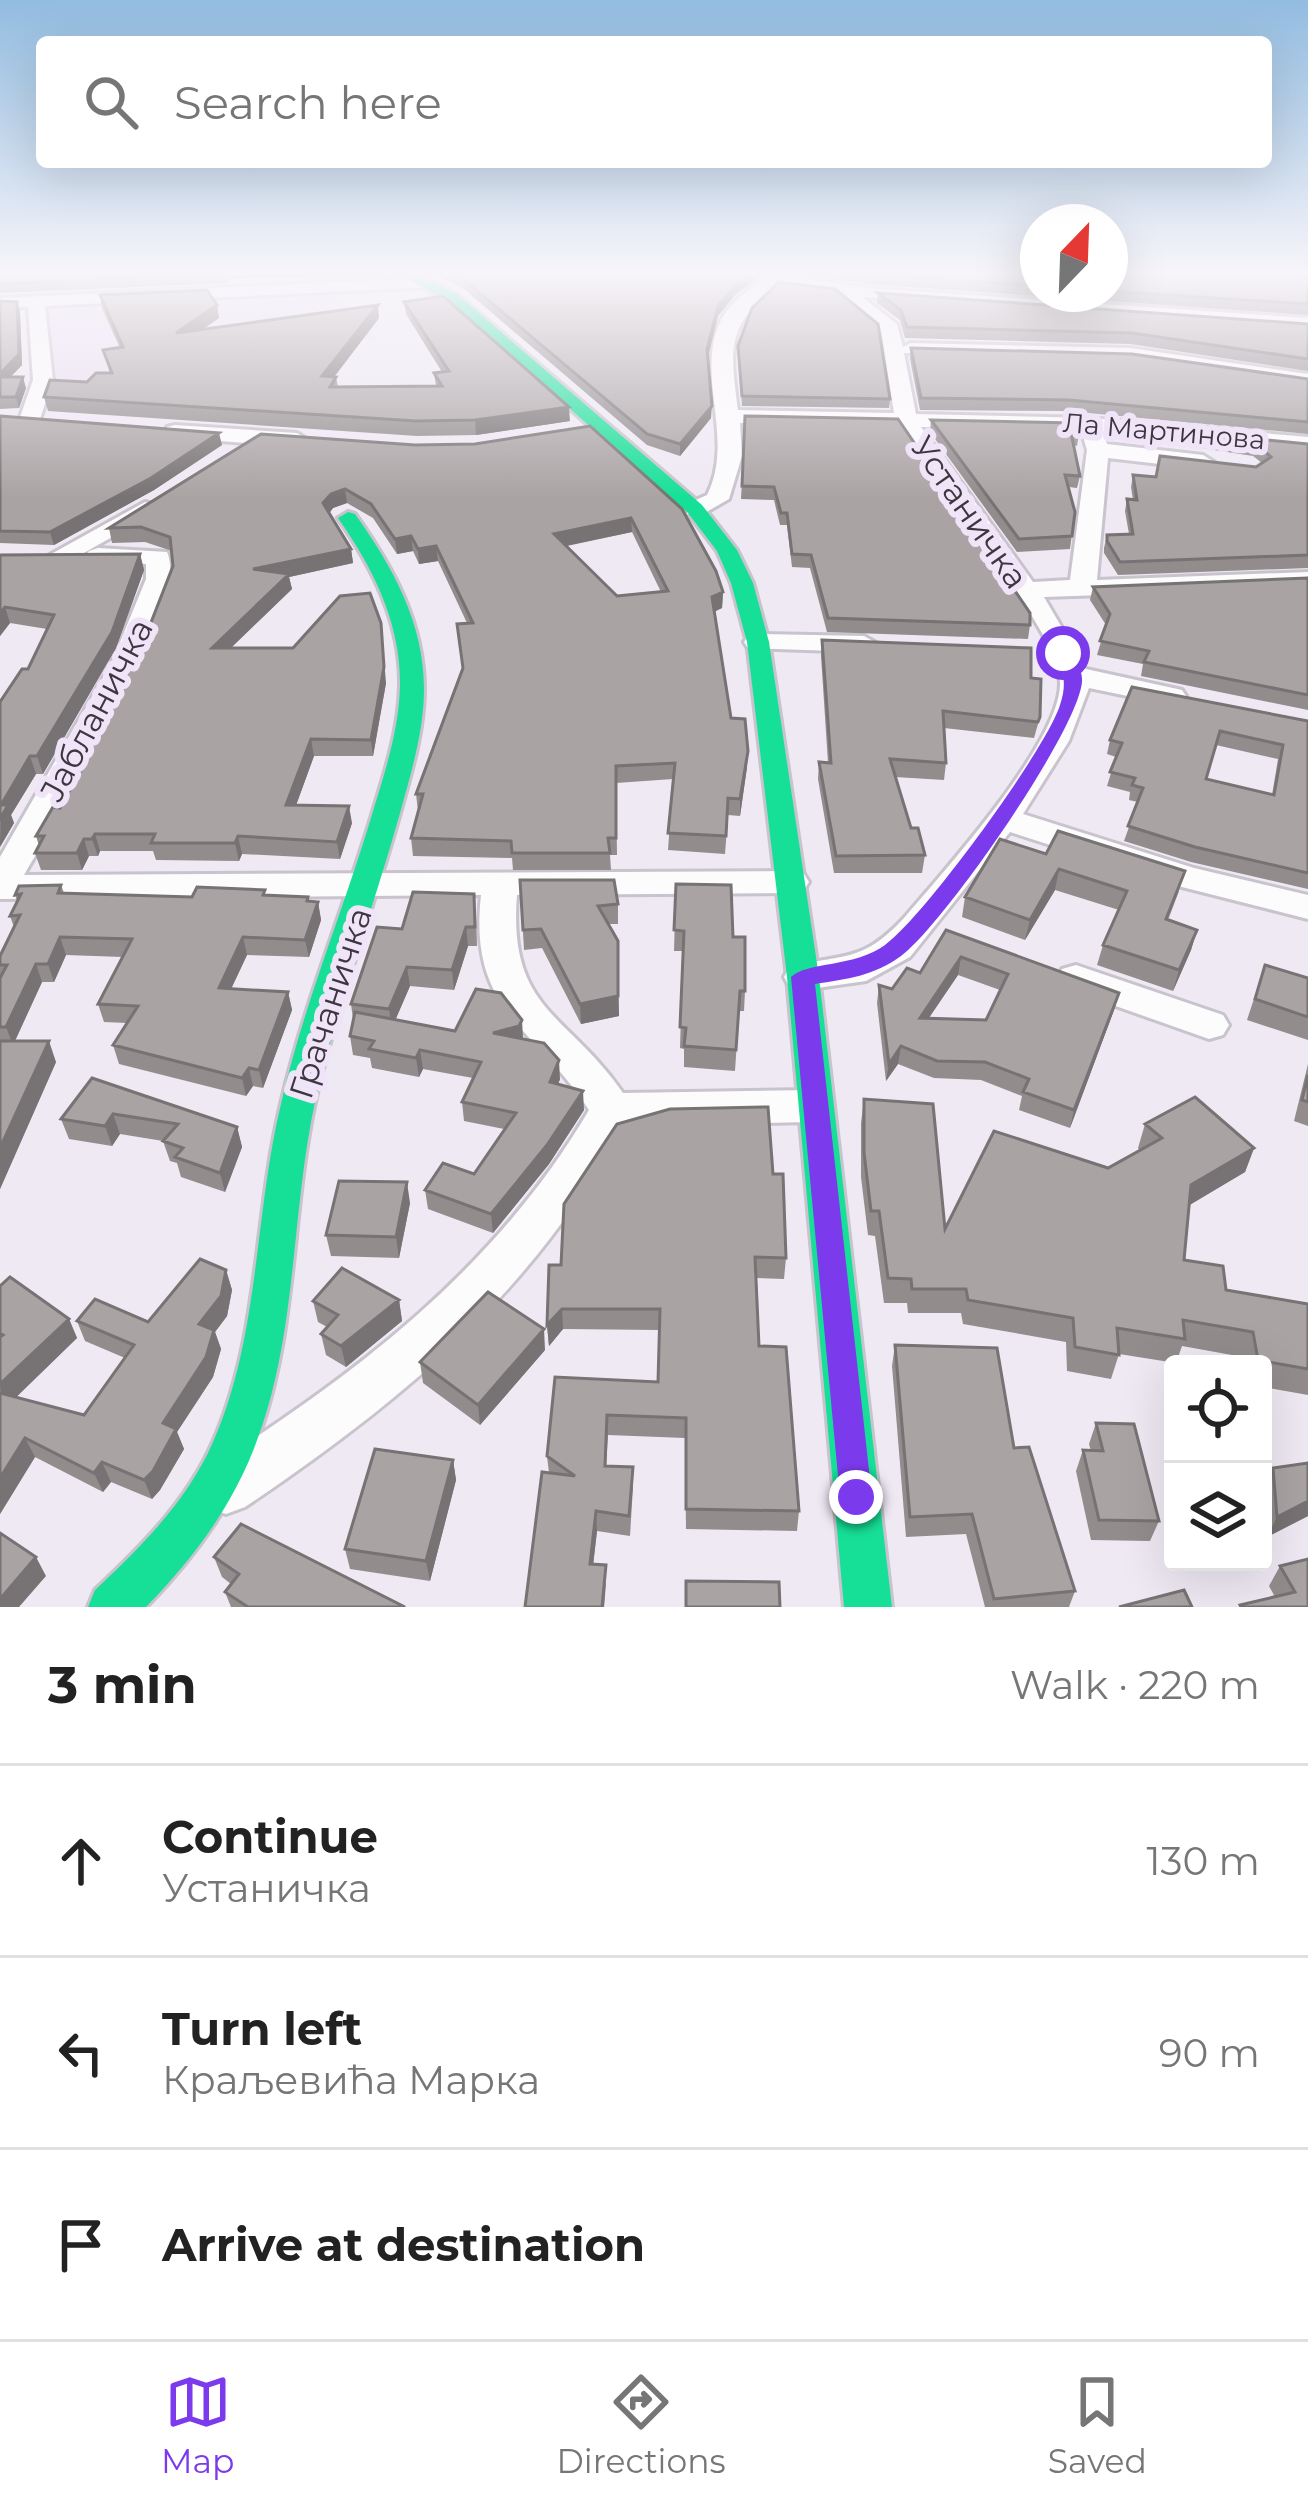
<!DOCTYPE html>
<html lang="en">
<head>
<meta charset="utf-8">
<style>
	:root { --surface:#fff; --page:#f2f2f2; --text:#222; --muted:#767676; --line:#e0e0e0; --accent:#7c3aed }
	body { margin:0; font-family:Montserrat,sans-serif; background:var(--page); color:var(--text) }
	.controls { position:absolute; right:36px; bottom:36px; display:grid; overflow:hidden; border-radius:12px; box-shadow:0 12px 48px #0002 }
	.controls button { width:108px; height:108px; display:grid; place-items:center; padding:0; border:0; border-bottom:3px solid var(--line); background:var(--surface); color:var(--text); font:60px sans-serif }
	.compass { position:absolute; left:1020px; top:204px; width:108px; height:108px; border-radius:50%; background:var(--surface); box-shadow:0 12px 48px #0002; rotate:23deg }
	.stop { position:absolute; width:36px; height:36px; margin:-27px; border:9px solid #7c3aed; border-radius:50%; background:#fff }
	.stop.end { background:#7c3aed; border-color:#fff; box-shadow:0 3px 12px #0008 }
	.list { margin:0; padding:0; list-style:none }
	h2 { display:flex; justify-content:space-between; align-items:center; height:156px; margin:0; padding:0 48px; font-size:51px }
	h2 small { font-size:39px; font-weight:400; color:var(--muted) }
	.list li { display:grid; grid-template-columns:78px 1fr auto; gap:36px; align-items:center; box-sizing:border-box; height:192px; padding:0 48px; border-top:3px solid var(--line) }
	.list b { display:block; font-size:45px; white-space:nowrap }
	.list p { margin:0; font-size:39px; white-space:nowrap; color:var(--muted) }
	.list em { font-size:39px; font-style:normal; color:var(--muted) }
	.icon { flex:none; width:66px; height:66px; fill:none; stroke:currentColor; stroke-width:2; stroke-linecap:round; stroke-linejoin:round }
	.map { position:relative; flex:none; width:1308px; height:1607px; overflow:hidden }
	.search { position:absolute; background:var(--surface); box-shadow:0 12px 48px #0002; left:36px; right:36px; top:36px; height:132px; display:flex; align-items:center; gap:30px; box-sizing:border-box; padding:0 42px; border-radius:12px; color:var(--muted); font-size:45px }
	.sheet { height:732px; background:var(--surface) }
	nav { display:flex; justify-content:space-around; align-items:center; box-sizing:border-box; height:168px; border-top:3px solid var(--line); background:var(--surface); font-size:33px; color:var(--muted) }
	nav a { display:grid; justify-items:center; gap:6px }
	nav .on { color:var(--accent) }
	.map>svg:first-child { display:block }
	.built { fill:#eadff2 }
	.lines { fill:none; stroke-linecap:round; stroke-linejoin:round }
	.street-casing { stroke:#c8c3cc; stroke-width:6 }
	.fast-casing { stroke:#c8c3cc; stroke-width:6 }
	.street { fill:#fdfcfd; fill-rule:evenodd }
	.fast { fill:#16e098; fill-rule:evenodd }
	.wall { fill:#928c8d; fill-rule:evenodd }
	.shaded-wall { fill:#777273 }
	.building { fill:#aaa3a4; stroke:#777273; stroke-width:3; fill-rule:evenodd }
	.route { fill:#7c3aed }
	.labels { text-anchor:middle; dominant-baseline:central; stroke-width:12; stroke-linejoin:round; paint-order:stroke }
	.far-street-label { font-size:27px; fill:#3c373f; stroke:#f0e4f9 }
	.street-label { font-size:33px; fill:#3c373f; stroke:#f0e4f9 }
</style>
</head>
<body>
<div class="map">
<svg width="1308" height="1607" viewBox="0 0 1308 1607">
	<rect width="100%" height="100%" fill="#efe9f4"/>
	<path class="built" d="M335 291 375 338 254 356 270 384 51 380 46 305Z"/>
	<g class="lines">
		<defs>
			<path id="street" d="M770 273 868 288 1308 318V330L862 297 897 324 903 347 911 343 1130 348 1308 374V386L1130 360 904 353 916 414 1090 418 1308 437V451L1103 432 1107 444 1203 455 1214 462 1203 469 1108 458 1097 580 1308 572V588L1044 597 1086 669 1182 690 1186 696 1171 705 1089 688 1069 741 1023 814 1194 868 1308 895V919L1174 885 1010 832 910 957 866 981 803 990 789 986 784 977 789 968C844 952 860 965 904 918 943 872 1061 742 1060 683 1060 645 1000 571 978 540 952 502 919 467 899 426L740 423 742 456 729 499 703 514H687V504L707 495C736 438 693 372 722 318 733 299 754 286 770 273ZM777 285 836 293 881 330 894 413 738 410C730 348 726 326 777 285ZM921 427 1081 430 1087 450 1070 580 1033 582Z
				M426 278 432 279V287L45 306 53 380 38 425 30 426 19 420 33 380 28 307 0 308V298Z
				M175 425 297 433 308 440 297 447 167 437V427Z
				M145 502 153 504V514L66 563H48L44 558Z
				M98 548 167 552C192 603 55 821 24 875L791 871 804 874 809 882 804 890 791 893 517 895C508 1011 567 1012 623 1093L813 1090 828 1095 834 1106 828 1117 813 1122 623 1126C532 1294 402 1401 245 1507L226 1514 207 1507 199 1488 207 1469C358 1373 497 1267 589 1110 535 1026 468 1013 481 895L0 899V857L111 664 146 579V564L89 561 85 556 89 551Z
				M758 634 864 636 878 644 864 652 748 648 744 642 748 636Z
				M1076 965 1223 1015 1229 1025 1223 1035 1209 1039 1062 987 1057 978 1062 969Z"/>
			<path id="fast" d="M396 273H414L457 294 702 505 737 550 753 583 769 642 819 977 892 1607H844L787 977 747 642 731 583 717 551 688 513 447 300Z
				M348 512 355 514C392 566 424 622 424 689 424 731 411 773 400 813 373 910 337 1004 315 1102 290 1218 298 1339 253 1451 229 1511 191 1561 146 1607H88L95 1590C141 1547 188 1500 213 1442 260 1336 254 1215 281 1104 303 1007 342 914 371 818 384 775 399 731 400 686 401 623 373 568 338 518Z"/>
		</defs>
		<use href="#street" class="street-casing"/>
		<use href="#fast" class="fast-casing"/>
		<use href="#street" class="street"/>
		<use href="#fast" class="fast"/>
	</g>
	<path class="wall" d="M0 273H389L388 275 228 279 227 283 0 293Z
		M433 273H764L735 295 718 316 708 357 711 418 680 456 647 445 464 289Z
		M801 273H1038V294H1110V273L1308 274V315L868 284Z
		M878 293 1308 324V371L1130 344 905 338 900 320 877 303Z
		M100 295 217 305 219 318 203 329 379 318 334 377H336L338 387 436 386 434 373 442 372 406 314 404 302 570 421 476 435 417 436 48 411 44 397 110 373 103 350 120 348 102 308Z
		M0 301 17 302 20 312 22 365 10 377 26 388 19 408 0 409Z
		M738 346 890 399 889 408 742 406Z
		M911 348 1308 379V434L1067 411 920 410 910 359Z
		M0 416 222 445 154 490 54 545 0 543Z
		M745 416 1030 625 1028 639 827 632 810 568 792 567 787 525H780L774 500 741 499Z
		M931 420 1079 434 1077 446 1073 445 1080 476 1077 488 1069 487 1075 512 1070 549 1017 552 930 432Z
		M590 426 723 592 722 608 714 611 731 718 747 767 740 816 728 815 725 854 668 850 673 779 616 783 617 855H610L611 870H513L512 858 413 856 411 838 418 811 416 794 463 670 467 623 438 561 419 564 413 551 397 554 373 518 347 503 333 508 329 513 351 549 353 563 289 577 292 589 231 648 386 683 373 756H314L296 805 352 823 340 859 242 854 239 861 156 860 153 851H100L98 856H89L82 870H41L35 853 39 846 36 836 60 808 84 764 82 757 141 648 173 566 172 551 145 542 112 543 109 528 415 445 475 444ZM632 532 661 592 617 596 567 546Z
		M1164 430 1308 444V568L1118 575 1104 553V548L1107 535 1129 534 1125 511 1127 499 1133 500 1131 487 1133 475 1155 477 1256 467 1262 463 1253 456 1162 442Z
		M140 554 144 570 116 648 43 774H36L11 815 14 823 0 847V702L28 669 47 629 10 623 0 636V555Z
		M1308 578V710L1141 676 1143 664 1097 655 1106 625 1090 600 1093 587Z
		M822 640 1031 678 1040 717 1034 738 944 728 946 763 944 780 895 777 911 828 925 855 922 873H834L818 779 819 762 828 763 821 656Z
		M1308 721V889L1191 862 1124 841 1138 802 1129 800 1130 792 1107 786 1116 757 1107 754 1110 740ZM1216 745 1278 759 1272 795 1206 779Z
		M1046 854 1179 891 1168 920 1197 930 1191 950 1173 991 1097 965 1103 945 1119 910 1055 890 1025 940 962 917 965 897Z
		M520 880 618 904V924H608L619 1016 581 1024 542 948 524 950Z
		M676 884 733 937 745 991 744 1011H739L735 1071 684 1067V1049L680 1048 683 951H674Z
		M61 885 64 893 192 897 267 895 318 902 321 920 309 957 247 955 231 989 288 992 292 1010 263 1088 253 1086 246 1096 119 1064 113 1045 127 1023 104 1022 98 1004 123 957 66 955 54 982H42L15 1041 56 1062 0 1189V956L14 927 10 916 17 901 15 895Z
		M476 913 477 946H468L454 990 410 986 395 1020 455 1031 523 1039 560 1079 558 1084 584 1110 549 1164 493 1233 428 1209 425 1190 474 1174 504 1129 464 1121 462 1102 473 1078 423 1069 419 1077 372 1068 370 1058 353 1055 350 1036 353 1019 351 1004 402 929Z
		M946 930 1119 993 1114 1010 1070 1128 1019 1110 1022 1096 981 1080 934 1078 898 1064 886 1081 877 1003 879 985 892 989 920 973ZM958 975 1000 990 986 1020 929 1018Z
		M1265 965 1308 978V1040L1247 1020Z
		M1308 1064V1126L1294 1121Z
		M92 1078 237 1127 242 1147 225 1192 181 1177 177 1163 170 1161 163 1141 120 1134 112 1146 69 1139 61 1119Z
		M864 1099 945 1229 1108 1168 1140 1151 1138 1148 1145 1124 1254 1148 1245 1172 1189 1205 1184 1260 1226 1290 1308 1304V1395L1263 1387V1364H1244L1243 1357 1182 1346 1176 1363 1119 1354 1111 1379 1067 1371 1066 1342 963 1324 961 1313H908L907 1303H884L875 1236 868 1235 861 1177V1123Z
		M773 1174 786 1258 784 1279 756 1278 759 1346 799 1511 797 1531 686 1529 685 1438 608 1435 606 1466 633 1467V1487L630 1536 597 1531 593 1564 606 1584 604 1607H525L549 1473 547 1456 658 1382 659 1330 563 1329 549 1346 547 1325 561 1265Z
		M410 1203 399 1258 331 1256 326 1235Z
		M226 1270 232 1290 227 1316 215 1332 221 1349 213 1377 177 1432 184 1449 160 1490 152 1499 111 1482 103 1492 35 1457 0 1514V1286L69 1319 77 1338 16 1397 84 1415 125 1358 85 1341 77 1321 148 1322Z
		M399 1300 402 1321 346 1367 326 1355 321 1334 327 1327 318 1322 313 1301Z
		M895 1345 1014 1448 1075 1591 1069 1607H985L966 1534 906 1537 892 1366Z
		M545 1350 480 1425 423 1383 420 1362Z
		M1096 1423 1159 1521 1150 1541 1091 1540 1076 1471 1083 1450 1091 1451 1089 1444Z
		M453 1460 456 1480 430 1581 350 1569 345 1549Z
		M1308 1463V1516L1267 1537 1263 1487 1273 1468Z
		M214 1557 405 1607H231L225 1592 231 1584 222 1577Z
		M1280 1566 1308 1607H1239L1275 1597 1269 1586Z"/>
	<path class="shaded-wall" d="M752 273H764L735 295 718 316 707 360V349L718 306 735 286Z
		M17 302 20 312 22 365 0 388V374Z
		M217 305 219 318 178 346 176 333Z
		M378 305 379 318 324 390 322 376Z
		M23 377 26 388 19 408 16 397Z
		M712 406 711 418 680 456V444Z
		M569 407 570 421 476 435 475 420Z
		M219 433 222 445 154 490 54 545 50 532Z
		M345 489 347 503 333 508 326 518 323 503 331 494Z
		M631 518 632 532 555 548 554 534Z
		M411 536 413 551 397 554 395 539Z
		M436 546 438 561 419 564 418 549Z
		M351 549 353 563 289 577 292 589 215 663 212 648 253 569Z
		M140 554 144 570 116 648 43 774 37 756Z
		M723 592 722 608 712 613V597Z
		M5 607 10 623 0 636V613Z
		M381 623 386 683 373 756 371 740Z
		M311 739 314 756 290 822 286 805Z
		M748 751 747 767 740 816V799Z
		M30 756 36 774 11 815 14 823 0 847 1 805Z
		M349 806 352 823 340 859 337 842Z
		M95 834 100 851 98 856 92 839Z
		M238 836 242 854 239 861 235 843Z
		M84 839 89 856 82 870 77 853Z
		M1059 869 1055 890 1025 940 1030 920Z
		M318 902 321 920 309 957 305 940Z
		M466 927 468 946 454 990 452 970Z
		M1197 930 1191 950 1173 991 1179 970Z
		M60 937 66 955 54 982 48 964Z
		M243 937 247 955 223 1006 219 988Z
		M618 941 619 1016 581 1024 580 1004Z
		M961 957 958 975 917 1035 920 1018Z
		M36 964 42 982 13 1045 6 1027Z
		M407 967 410 986 392 1028 389 1009Z
		M288 992 292 1010 263 1088 259 1070Z
		M1119 993 1114 1010 1070 1128 1074 1110Z
		M522 1020 523 1038 521 1044 493 1033Z
		M49 1041 56 1062 0 1189V1148Z
		M901 1046 898 1064 886 1081 889 1064Z
		M420 1050 423 1069 419 1077 416 1058Z
		M559 1060 560 1079 551 1101 550 1082Z
		M249 1068 253 1086 246 1096 242 1078Z
		M583 1091 584 1110 549 1164 493 1233 491 1214Z
		M113 1114 120 1134 112 1146 105 1126Z
		M237 1127 242 1147 225 1192 220 1173Z
		M1254 1148 1245 1172 1183 1209 1191 1185Z
		M407 1182 410 1203 399 1258 396 1237Z
		M226 1270 232 1290 227 1316 215 1332 221 1349 213 1377 177 1432 184 1449 160 1490 152 1499 144 1480 199 1324Z
		M399 1300 402 1321 346 1367 341 1346Z
		M562 1309 563 1329 549 1346 547 1325Z
		M69 1319 77 1338 2 1411 0 1384Z
		M544 1329 545 1350 480 1425 478 1405Z
		M25 1438 35 1457 0 1514V1478Z
		M453 1460 456 1480 430 1581 426 1561Z
		M102 1462 111 1482 103 1492 94 1473Z
		M1308 1501V1516L1267 1537 1277 1517Z
		M596 1511 597 1531 591 1584 590 1564Z
		M36 1557 46 1576 19 1607H0V1599Z
		M606 1565 604 1607H602Z"/>
	<path class="building" d="M0 273H225L0 284Z
		M452 273H752L735 286 718 306 707 349 712 406 680 444 647 434 463 279Z
		M865 273H1038V286L869 274Z
		M1110 273 1308 274V304L1110 291Z
		M779 282 835 289 878 324 890 399 742 396 738 346 752 308Z
		M207 290 217 305 176 333 378 305 322 376 336 377 330 387 442 386 434 373 449 371 404 302 443 296 569 407 475 420 416 421 44 397 50 380 87 382 96 373H112L103 350 123 347 100 295Z
		M878 293 1308 324V359L1132 333 907 327 901 310Z
		M0 301 17 302 19 354 0 374Z
		M911 348 1132 354 1308 379V422L1069 400 921 398Z
		M0 377H23L16 397H0Z
		M0 416 219 433 151 478 50 532 0 531Z
		M745 416 898 419 1030 613V625L828 618 811 555 792 554 787 513H781L774 487 742 486Z
		M931 420 1076 423 1079 434 1071 433 1080 476 1065 475 1075 512 1072 536 1019 539Z
		M590 426 682 509 716 571 723 592 712 597 731 718 745 719 748 751 740 799 728 798 726 836 668 833 675 763 616 766V838H608L610 853H512L511 841 411 838 423 794H416L463 668 457 624 473 623 436 546 418 549 411 536 395 539 371 504 345 489 331 494 323 503 351 549 253 569 289 574 212 648H293L340 596 370 593 381 623 384 667 371 740 311 739 286 805 349 806 337 842 238 836 235 843H151L155 834H95L92 839H84L77 853H35L44 836H36L53 807 60 808 88 757H82L141 648 173 566 170 537 141 527 109 528 261 434 415 445 475 444ZM631 518 668 591 617 596 554 534Z
		M1164 430 1308 444V555L1120 562 1107 541V535L1133 534 1127 499 1137 500 1133 475 1156 477 1160 456 1256 467 1271 457 1257 444Z
		M140 554 112 632 37 756H30L1 805H8L0 819V702L22 669H28L54 615 5 607 0 613V555Z
		M1308 578V695L1144 662 1149 651 1100 641 1110 614 1093 587Z
		M822 640 1031 648V678L1041 679 1040 717 1038 722 943 711 946 763 890 759 911 828H918L925 855 836 856 819 762 831 763Z
		M1132 687 1308 721V873L1195 847 1128 826 1143 788 1132 785 1135 778 1110 772 1122 743 1110 740ZM1220 731 1283 745 1274 795 1206 779Z
		M1058 831 1185 871 1166 919 1197 930 1179 970 1103 945 1127 891 1059 869 1030 920 965 897 1000 839 1046 854Z
		M520 880H614L618 904 598 906 618 941V996L580 1004 541 929 523 930Z
		M676 884 731 885 733 937H745V991H740L736 1050 684 1046 686 1028 680 1027 684 931 674 930Z
		M61 885 58 893 192 897 197 887 265 890 263 895 308 897 307 901 318 902 305 940 243 937 219 988 288 992 259 1070 249 1068 242 1078 113 1045 138 1006 98 1004 132 939 60 937 48 964H36L6 1027H0V978L7 965H0V956L20 915 10 916 21 894 15 895 19 886Z
		M413 892 474 894 475 927H466L452 970 407 967 389 1009 351 1004 377 927 402 929Z
		M946 930 1119 993 1074 1110 1023 1092 1029 1079 985 1062 937 1061 901 1046 889 1064 879 985 892 989 907 968 920 973ZM961 957 1008 974 986 1020 920 1018Z
		M1265 965 1308 978V1017L1255 999Z
		M476 989 501 993 522 1020 519 1026 493 1033 544 1043 559 1060 550 1082 583 1091 547 1145 491 1214 425 1190 443 1163 474 1174 516 1113 462 1102 481 1062 420 1050 416 1058 369 1049 374 1041 350 1036 355 1012 455 1031Z
		M0 1041H49L0 1148Z
		M1308 1075V1102L1302 1100Z
		M92 1078 237 1127 220 1173 175 1157 183 1148 163 1141 178 1124 113 1114 105 1126 61 1119Z
		M1195 1097 1254 1148 1191 1185 1184 1260 1223 1266 1226 1290 1308 1304V1369L1258 1360 1253 1332 1183 1320 1185 1339 1117 1328 1119 1355 1075 1347 1073 1318 968 1300 966 1289H912L911 1279 888 1278 879 1211H871L864 1153V1099L933 1104 945 1229 994 1131 1108 1168 1162 1138 1145 1124Z
		M768 1107 773 1174H783L786 1258 755 1257 759 1346 786 1347 799 1511 686 1509V1418L607 1415 605 1466 633 1467 629 1516 596 1511 590 1564 606 1565 602 1607H525L542 1472 575 1476 547 1456 555 1377 658 1382 660 1309H562L547 1325 549 1265H561L564 1204 617 1124 670 1109Z
		M339 1181 407 1182 396 1237 326 1235Z
		M200 1259 226 1270 221 1296 199 1324 214 1330 206 1357 163 1423 176 1429 153 1471 144 1480 102 1462 94 1473 25 1438 0 1478V1393L84 1415 134 1345 77 1321 95 1299 148 1322Z
		M342 1268 399 1300 341 1346 321 1334 338 1315 313 1301Z
		M10 1277 69 1319 0 1384V1337L3 1335 0 1333V1286Z
		M488 1292 544 1329 478 1405 420 1362Z
		M895 1345 997 1348 1014 1448 1029 1447 1075 1591 994 1599 972 1514 910 1517Z
		M1096 1423 1134 1424 1159 1521 1099 1520 1083 1450 1103 1451Z
		M375 1449 453 1460 426 1561 345 1549Z
		M1308 1463V1501L1277 1517 1273 1468Z
		M241 1524 405 1607H248L225 1592 239 1574 214 1557Z
		M0 1533 36 1557 0 1599Z
		M1308 1559V1607H1241L1240 1605 1295 1592 1280 1566Z
		M686 1581 779 1582 780 1607H686Z
		M1184 1590 1192 1607H1119Z"/>
	<linearGradient id="sky" x2="0" y2="1"><stop stop-color="#92bce0"/><stop offset="0.55" stop-color="#f8f5fa"/><stop offset="1" stop-color="#f8f5fa" stop-opacity="0"/></linearGradient>
	<rect width="1308" height="498" fill="url(#sky)"/>
	<path class="route" d="M1063 648 1069 649C1075 660 1083 670 1082 682 1077 733 943 925 901 956 874 976 847 979 815 984L872 1497 868 1508 856 1513 845 1508 840 1497 791 977C806 962 856 967 885 945 923 918 1046 750 1060 705 1067 684 1064 672 1055 653Z"/>
	<g class="labels">
		<g class="far-street-label">
			<text transform="translate(1164 431) rotate(5)">Ла Мартинова</text>
		</g>
		<g class="street-label">
			<text transform="translate(970 512) rotate(55)">Устаничка</text>
			<text transform="translate(96 710) rotate(-62)">Јабланичка</text>
			<text transform="translate(330 1003) rotate(-72)">Грачаничка</text>
		</g>
	</g>
</svg>
<div class="controls">
<button><svg class="icon" aria-label="locate" viewBox="0 0 24 24"><circle cx="12" cy="12" r="6"/><path d="M12 2v4M12 18v4M2 12h4M18 12h4"/></svg></button>
<button><svg class="icon" aria-label="layers" viewBox="0 0 24 24"><path d="M12 4l9 5-9 5-9-5zM3 14l9 5 9-5"/></svg></button>
</div>
<svg class="compass" viewBox="-18 -18 36 36"><path d="M0-13l5 13h-10z" fill="#e53935"/><path d="M0 13l5-13h-10z" fill="#767676"/></svg>
<div class="stop" style="left:1063px;top:653px"></div>
<div class="stop end" style="left:856px;top:1497px"></div>
<div class="search"><svg class="icon" aria-label="search" viewBox="0 0 24 24"><circle cx="10" cy="10" r="6"/><path d="M15 15l6 6"/></svg>Search here</div>
</div>
<section class="sheet">
<h2>3 min<small>Walk · 220 m</small></h2>
<ul class="list">
<li><svg class="icon" aria-label="ahead" viewBox="0 0 24 24"><path d="M12 20V5M6 11l6-6 6 6"/></svg><div><b>Continue</b><p>Устаничка</p></div><em>130 m</em></li>
<li><svg class="icon" aria-label="left" viewBox="0 0 24 24"><path d="M17 20v-9H6M10 6l-5 5 5 5"/></svg><div><b>Turn left</b><p>Краљевића Марка</p></div><em>90 m</em></li>
<li><svg class="icon" aria-label="arrive" viewBox="0 0 24 24"><path d="M6 21V4h12l-3 4 3 4H6"/></svg><div><b>Arrive at destination</b></div></li>
</ul>
</section>
<nav>
<a class="on"><svg class="icon" aria-label="map" viewBox="0 0 24 24"><path d="M3 6l6-2 6 2 6-2v14l-6 2-6-2-6 2zM9 4v14M15 6v14"/></svg>Map</a>
<a><svg class="icon" aria-label="directions" viewBox="0 0 24 24"><path d="M12 3l9 9-9 9-9-9zM9 14v-3h6M13 9l2 2-2 2"/></svg>Directions</a>
<a><svg class="icon" aria-label="saved" viewBox="0 0 24 24"><path d="M7 4h10v16l-5-4-5 4z"/></svg>Saved</a>
</nav>
</body>
</html>
